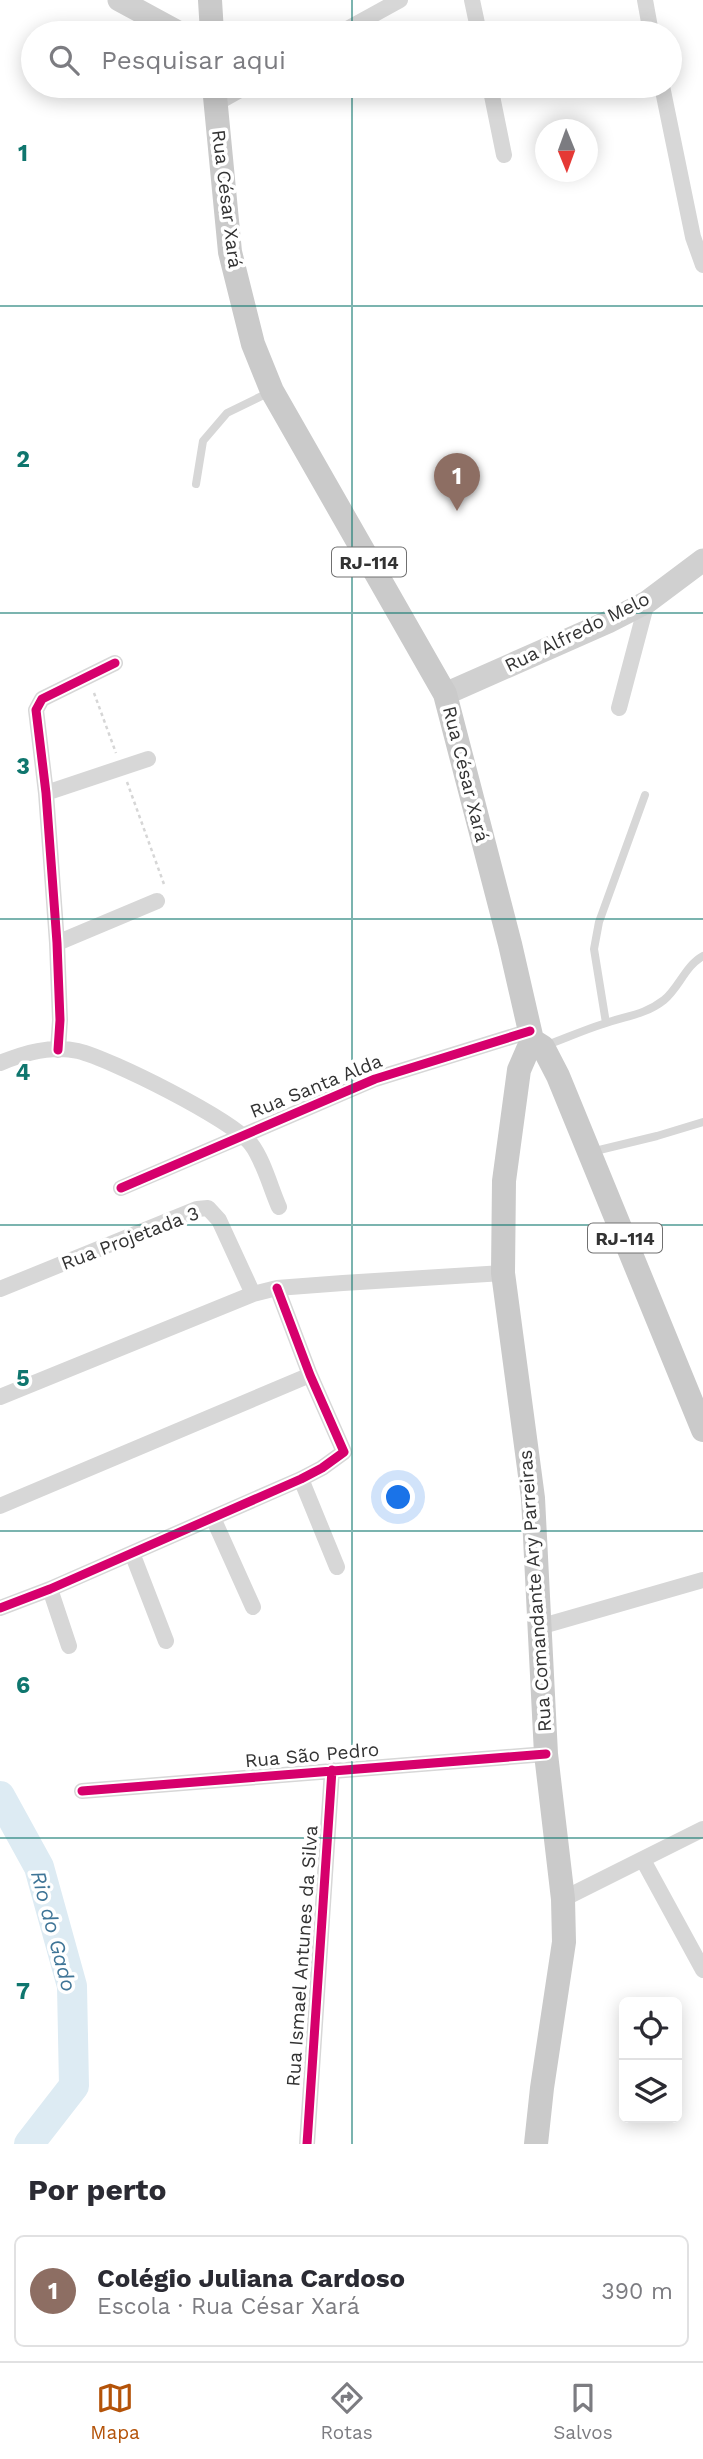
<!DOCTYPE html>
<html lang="pt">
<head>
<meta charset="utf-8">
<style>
	:root { --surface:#fff; --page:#f7f7f7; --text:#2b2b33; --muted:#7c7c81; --line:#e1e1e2; --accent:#b45309 }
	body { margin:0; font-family:"Work Sans",sans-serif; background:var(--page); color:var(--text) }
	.controls { position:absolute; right:21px; bottom:21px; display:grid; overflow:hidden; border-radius:10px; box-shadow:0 4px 18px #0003 }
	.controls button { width:63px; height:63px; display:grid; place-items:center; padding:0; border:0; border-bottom:2px solid var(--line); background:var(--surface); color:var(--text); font:35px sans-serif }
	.compass { position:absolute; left:535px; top:119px; width:63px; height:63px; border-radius:50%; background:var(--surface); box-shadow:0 4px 18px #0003; rotate:179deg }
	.you { position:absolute; left:399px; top:1498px; width:24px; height:24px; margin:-18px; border:5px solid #fff; border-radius:50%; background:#1a73e8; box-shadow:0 0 0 10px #1a73e833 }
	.badge { display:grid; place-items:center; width:46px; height:46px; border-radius:50%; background:var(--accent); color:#fff; font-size:23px; font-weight:700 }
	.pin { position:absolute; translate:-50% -58px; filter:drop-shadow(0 2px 4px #0008) }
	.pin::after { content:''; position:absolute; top:37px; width:24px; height:21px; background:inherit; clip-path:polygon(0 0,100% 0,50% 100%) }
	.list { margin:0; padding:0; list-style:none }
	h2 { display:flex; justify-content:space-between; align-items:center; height:91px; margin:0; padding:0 28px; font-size:30px }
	h2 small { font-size:23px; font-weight:400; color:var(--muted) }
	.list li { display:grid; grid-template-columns:46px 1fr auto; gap:21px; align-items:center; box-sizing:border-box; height:112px; margin:0 14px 14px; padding:0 14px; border:2px solid var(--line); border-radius:10px }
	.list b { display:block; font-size:26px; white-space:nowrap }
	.list p { margin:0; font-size:23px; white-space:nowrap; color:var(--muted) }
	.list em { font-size:23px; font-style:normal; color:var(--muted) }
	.icon { flex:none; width:38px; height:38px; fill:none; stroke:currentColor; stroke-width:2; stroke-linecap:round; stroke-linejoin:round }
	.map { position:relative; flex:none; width:703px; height:2144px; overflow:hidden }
	.search { position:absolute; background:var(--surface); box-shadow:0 4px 18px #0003; left:21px; right:21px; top:21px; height:77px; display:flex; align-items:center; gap:18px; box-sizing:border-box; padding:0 24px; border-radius:38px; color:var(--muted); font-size:26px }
	.sheet { height:217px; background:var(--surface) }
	nav { display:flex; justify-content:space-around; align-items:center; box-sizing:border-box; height:98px; border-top:2px solid var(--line); background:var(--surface); font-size:19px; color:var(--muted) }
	nav a { display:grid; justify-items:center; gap:4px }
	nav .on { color:var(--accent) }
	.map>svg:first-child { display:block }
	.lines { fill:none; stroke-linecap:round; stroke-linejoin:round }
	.river { stroke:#ddebf3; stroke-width:30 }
	.path { stroke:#d6d6d6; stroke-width:2.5; stroke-dasharray:3.5 3.5; stroke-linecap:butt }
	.lane { stroke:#d7d7d7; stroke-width:8 }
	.street { stroke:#d7d7d7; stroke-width:16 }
	.secondary { stroke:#d0d0d0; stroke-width:23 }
	.primary { stroke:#cacaca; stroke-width:24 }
	.cycleway-casing { stroke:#fff; stroke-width:13 }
	.cycleway { stroke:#d6006c; stroke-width:9 }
	.grid { fill:none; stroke:#0f766e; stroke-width:2; stroke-opacity:0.55 }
	.labels { text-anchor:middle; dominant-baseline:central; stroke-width:7; stroke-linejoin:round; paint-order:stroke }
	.shield { fill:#fff; stroke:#707070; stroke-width:2 }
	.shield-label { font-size:18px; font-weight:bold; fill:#333 }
	.street-label { font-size:19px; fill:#333; stroke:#fff }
	.water-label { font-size:21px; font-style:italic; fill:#3f7597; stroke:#fff }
	.grid-label { font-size:23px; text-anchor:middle; font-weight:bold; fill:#0f766e; stroke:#fff; stroke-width:7; stroke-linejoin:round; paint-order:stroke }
</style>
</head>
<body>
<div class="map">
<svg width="703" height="2144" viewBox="0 0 703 2144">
	<rect width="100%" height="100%" fill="#fff"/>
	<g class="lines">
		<path class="river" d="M0 1796 39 1867 72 1986 74 2086 29 2144"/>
		<path class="path" d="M94 693 116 753
			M127 782 165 887"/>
		<path class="lane" d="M196 484 203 441 227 413 270 392
			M606 1023 594 949 599 922 645 795
			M547 1045C566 1038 584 1030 603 1024 625 1016 645 1015 664 1000 679 988 685 966 703 956
			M591 1152 657 1136 703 1122"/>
		<path class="street" d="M472 0 479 33
			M645 0 651 33
			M340 33 400 0
			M490 86 504 155
			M662 86 693 237 703 265
			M215 104 247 86
			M619 708 647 602
			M46 793 148 759
			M57 943 157 901
			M58 1050 60 1020 57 943 46 793 36 710 42 699 115 663
			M0 1063C24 1053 51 1045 78 1051 111 1059 231 1119 251 1144 263 1159 271 1189 279 1207
			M121 1188 375 1079 530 1031
			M0 1289 197 1209 208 1208 219 1220 253 1294
			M0 1397 253 1294 277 1288 343 1283 503 1273
			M301 1479 337 1567
			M0 1506 310 1375
			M213 1518 253 1607
			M132 1553 166 1641
			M50 1589 69 1646
			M0 1608 50 1589 301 1479 322 1468 344 1452 310 1375 277 1288
			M539 1627 703 1580
			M82 1791 546 1754
			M643 1860 703 1970
			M563 1899 703 1829
			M307 2144 332 1770"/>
		<path class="secondary" d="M119 0 180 33
			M445 694 608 622 647 602 703 560"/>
		<path class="primary" d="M210 0 212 33
			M214 86 230 252 253 344 272 391 445 694 510 944 532 1040 543 1047 558 1076 703 1430
			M532 1040 519 1070 504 1181 503 1273 533 1498 546 1754 563 1899 564 1942 542 2088 536 2144"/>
		<defs>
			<path id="cycleway" d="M58 1050 60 1020 57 943 46 793 36 710 42 699 115 663
				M121 1188 375 1079 530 1031
				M0 1608 50 1589 301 1479 322 1468 344 1452 310 1375 277 1288
				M82 1791 546 1754
				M307 2144 332 1770"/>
		</defs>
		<use href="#cycleway" class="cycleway-casing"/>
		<use href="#cycleway" class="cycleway"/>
	</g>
	<path class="grid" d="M352 0V33M352 86V2144M0 306H703M0 613H703M0 919H703M0 1225H703M0 1531H703M0 1838H703"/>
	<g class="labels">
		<g class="shield">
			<rect x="332" y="547.5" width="74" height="29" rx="5"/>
			<rect x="588" y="1223.5" width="74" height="29" rx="5"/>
		</g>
		<g class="shield-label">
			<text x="369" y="562">RJ-114</text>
			<text x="625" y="1238">RJ-114</text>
		</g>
		<g class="street-label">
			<text transform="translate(227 199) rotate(83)">Rua César Xará</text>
			<text transform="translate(577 632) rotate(-26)">Rua Alfredo Melo</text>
			<text transform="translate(466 774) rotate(76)">Rua César Xará</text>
			<text transform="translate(316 1086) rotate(-22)">Rua Santa Alda</text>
			<text transform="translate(130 1238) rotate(-21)">Rua Projetada 3</text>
			<text transform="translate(535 1591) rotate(-94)">Rua Comandante Ary Parreiras</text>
			<text transform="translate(312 1755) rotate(-5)">Rua São Pedro</text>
			<text transform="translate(302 1956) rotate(-86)">Rua Ismael Antunes da Silva</text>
		</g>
		<g class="water-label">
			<text transform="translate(54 1931) rotate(75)">Rio do Gado</text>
		</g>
	</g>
	<g class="grid-label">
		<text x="23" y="161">1</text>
		<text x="23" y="467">2</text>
		<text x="23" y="774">3</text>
		<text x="23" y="1080">4</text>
		<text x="23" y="1386">5</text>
		<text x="23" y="1693">6</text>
		<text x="23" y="1999">7</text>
	</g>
</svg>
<div class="controls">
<button><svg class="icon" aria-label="locate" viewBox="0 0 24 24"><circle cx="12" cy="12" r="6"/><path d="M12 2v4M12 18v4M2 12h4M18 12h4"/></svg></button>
<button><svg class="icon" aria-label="layers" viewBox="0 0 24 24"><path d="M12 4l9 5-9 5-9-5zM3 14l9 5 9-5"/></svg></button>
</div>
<svg class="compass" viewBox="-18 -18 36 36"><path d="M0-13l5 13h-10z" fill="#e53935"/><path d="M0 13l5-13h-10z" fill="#7c7c81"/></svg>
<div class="you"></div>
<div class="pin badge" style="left:457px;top:511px;background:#8d6e63">1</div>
<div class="search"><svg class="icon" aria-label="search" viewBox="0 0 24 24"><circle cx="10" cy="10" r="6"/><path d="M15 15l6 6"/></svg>Pesquisar aqui</div>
</div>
<section class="sheet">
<h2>Por perto<small></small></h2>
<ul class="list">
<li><span class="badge" style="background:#8d6e63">1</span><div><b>Colégio Juliana Cardoso</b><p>Escola · Rua César Xará</p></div><em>390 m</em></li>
</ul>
</section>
<nav>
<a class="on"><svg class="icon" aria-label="map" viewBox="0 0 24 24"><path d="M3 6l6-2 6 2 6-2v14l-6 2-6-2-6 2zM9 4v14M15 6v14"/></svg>Mapa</a>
<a><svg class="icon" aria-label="directions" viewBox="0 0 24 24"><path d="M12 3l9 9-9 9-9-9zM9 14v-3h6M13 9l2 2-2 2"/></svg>Rotas</a>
<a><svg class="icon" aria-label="saved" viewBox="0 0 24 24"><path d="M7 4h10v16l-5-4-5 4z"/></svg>Salvos</a>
</nav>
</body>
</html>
